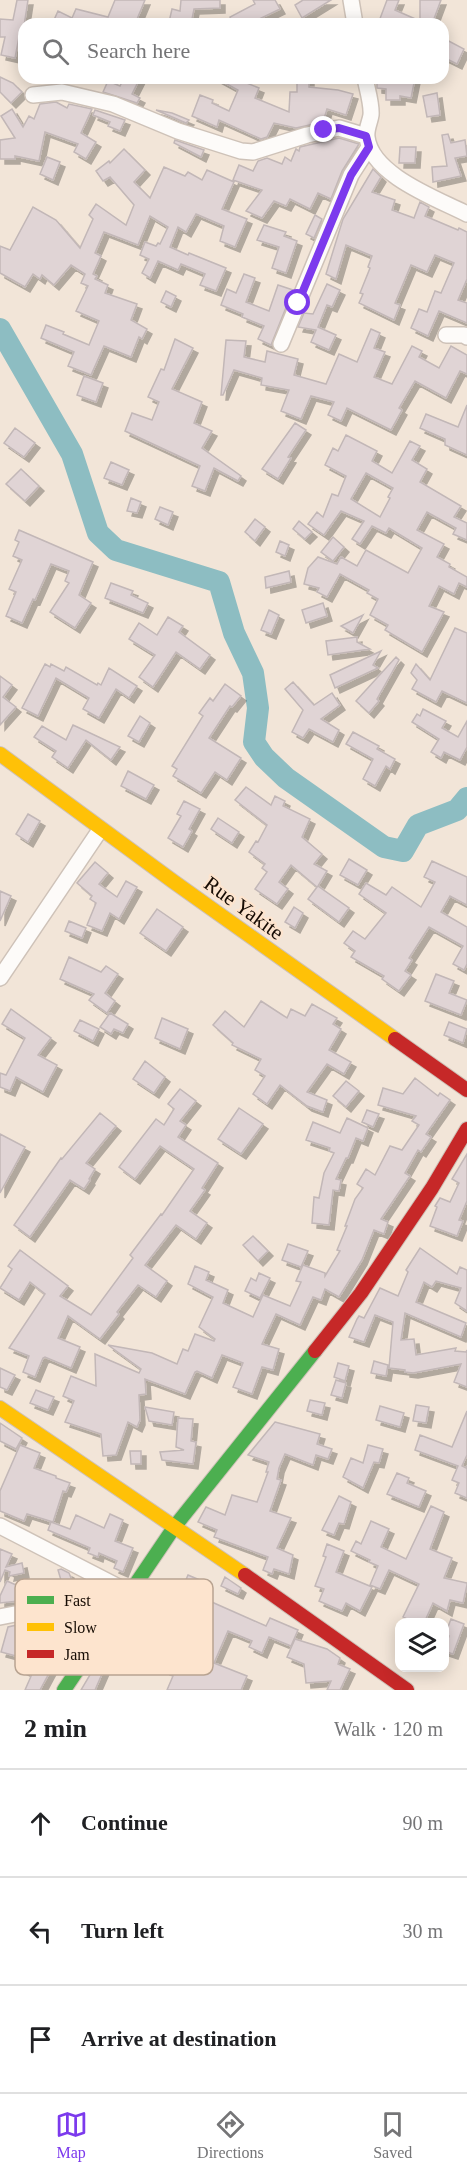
<!DOCTYPE html>
<html lang="en">
<head>
<meta charset="utf-8">
<style>
	:root { --surface:#fff; --page:#f2f2f2; --text:#202124; --muted:#757577; --line:#e0e0e0; --accent:#7c3aed }
	body { margin:0; font-family:"Times New Roman",serif; background:var(--page); color:var(--text) }
	.controls { position:absolute; right:18px; bottom:18px; display:grid; overflow:hidden; border-radius:12px; box-shadow:0 3px 15px #0003 }
	.controls button { width:54px; height:54px; display:grid; place-items:center; padding:0; border:0; border-bottom:2px solid var(--line); background:var(--surface); color:var(--text); font:30px sans-serif }
	.stop { position:absolute; width:18px; height:18px; margin:-14px; border:4px solid #7c3aed; border-radius:50%; background:#fff }
	.stop.end { background:#7c3aed; border-color:#fff; box-shadow:0 2px 6px #0008 }
	.list { margin:0; padding:0; list-style:none }
	h2 { display:flex; justify-content:space-between; align-items:center; height:78px; margin:0; padding:0 24px; font-size:26px }
	h2 small { font-size:20px; font-weight:400; color:var(--muted) }
	.list li { display:grid; grid-template-columns:39px 1fr auto; gap:18px; align-items:center; box-sizing:border-box; height:108px; padding:0 24px; border-top:2px solid var(--line) }
	.list b { display:block; font-size:22px; white-space:nowrap }
	.list em { font-size:20px; font-style:normal; color:var(--muted) }
	.icon { flex:none; width:33px; height:33px; fill:none; stroke:currentColor; stroke-width:2; stroke-linecap:round; stroke-linejoin:round }
	.map { position:relative; flex:none; width:467px; height:1690px; overflow:hidden }
	.search { position:absolute; background:var(--surface); box-shadow:0 3px 15px #0003; left:18px; right:18px; top:18px; height:66px; display:flex; align-items:center; gap:15px; box-sizing:border-box; padding:0 21px; border-radius:18px; color:var(--muted); font-size:22px }
	.sheet { height:402px; background:var(--surface) }
	nav { display:flex; justify-content:space-around; align-items:center; box-sizing:border-box; height:84px; border-top:2px solid var(--line); background:var(--surface); font-size:16px; color:var(--muted) }
	nav a { display:grid; justify-items:center; gap:3px }
	nav .on { color:var(--accent) }
	.map>svg:first-child { display:block }
	.lines { fill:none; stroke-linecap:round; stroke-linejoin:round }
	.river { stroke:#8dbdc2; stroke-width:22 }
	.building { fill:#e0d4d5; stroke:#c2b7b7; stroke-width:1.5; fill-rule:evenodd; filter:url(#shadow) }
	.street-casing { stroke:#cec2b8; stroke-width:18 }
	.fast-casing { stroke:#cec2b8; stroke-width:16 }
	.slow-casing { stroke:#cec2b8; stroke-width:16 }
	.jam-casing { stroke:#cec2b8; stroke-width:16 }
	.street { stroke:#fdfbf9; stroke-width:15 }
	.fast { stroke:#4caf50; stroke-width:14 }
	.slow { stroke:#ffc107; stroke-width:14 }
	.jam { stroke:#c62828; stroke-width:14 }
	.route { stroke:#7c3aed; stroke-width:8 }
	.labels { text-anchor:middle; dominant-baseline:central; stroke-width:4.5; stroke-linejoin:round; paint-order:stroke }
	.street-label { font-size:21px; fill:#170c04; stroke:#fde4ce }
	.key { fill:#fde4ce; stroke:#b8a391; stroke-width:1.5 }
	.key-label { font-size:16px; fill:#170c04 }
</style>
</head>
<body>
<div class="map">
<svg width="467" height="1690" viewBox="0 0 467 1690">
	<defs>
		<filter id="shadow"><feDropShadow dx="5" dy="5" stdDeviation="0" flood-color="#0004"/></filter>
	</defs>
	<rect width="100%" height="100%" fill="#f2e5d8"/>
	<g class="lines">
		<path class="river" d="M0 329 72 454 98 533 116 550 219 582 234 633 253 673 258 708 254 742 264 757 286 778 384 847 403 851 418 825 457 810 467 798"/>
	</g>
	<path class="building" d="M17 0H28L23 32H20L15 58 1 55 5 37H0V19L13 20Z
		M115 0H145L135 24H62L54 20 58 11 72 18 76 9 108 17Z
		M181 0H220V8L194 9 191 24 169 22 172 9 180 11Z
		M253 0H275L280 9 249 24H233L230 17 255 4Z
		M303 0H331L302 18 295 5Z
		M387 0H399L395 10 420 21V0H441L432 24H378Z
		M443 38 464 49 457 64 443 57Z
		M0 77 13 83 22 92 11 103 0 92Z
		M124 78H140L132 94 140 98 137 103 103 92 108 81 120 86Z
		M216 78H234L259 88 255 98 289 112 290 92H297V78H309V87L338 90 353 94 346 115 327 109 323 122 296 128 274 123 267 137 261 139 219 120 217 127 192 116 200 95 213 100 212 103 229 111 238 90Z
		M377 78H415L411 98 400 96V100H386V89L377 88Z
		M437 93 440 115 427 117 423 96Z
		M56 102 67 108 69 104 92 109 81 133 96 142 86 159 74 152 78 144 45 132 39 161 15 156V159H0V140L15 138 1 116 12 109 23 127 29 116 34 119 40 104Z
		M95 110 125 120 120 131 108 126 110 122 93 115Z
		M156 110 172 113 189 120 186 123Z
		M448 134 451 143 465 140 467 156 455 158 461 176 433 182 432 167 447 166 442 135Z
		M339 138 359 144 342 171 331 199 318 193 310 209 290 199 286 206 274 201 262 218 246 211 262 190 233 180 239 165 253 171 258 161 267 158 282 164 285 157 291 161 296 149 299 151 300 147Z
		M175 140 204 150 201 157 174 143Z
		M400 147H416L415 163H399Z
		M124 149 145 170 134 182 150 198 164 167 185 176 188 172 202 180 207 170 234 182 222 209 247 219 235 247 220 241 224 226 196 214 186 232 178 227 170 247 188 255 189 253 226 268 216 291 200 285 205 274 181 264 178 270 158 261 150 278 142 273 149 259 140 255 145 242 156 246 158 243 160 244 168 227 150 216 138 245 104 232 95 253 101 256 93 274 97 276 95 279 108 285 105 293 137 304 131 320 147 329 142 339 139 337 131 357 104 346 91 375 68 366 74 352 41 338 46 325 64 332 63 334 89 345 99 321 76 311 88 286 81 283 85 274 71 265 54 285 42 275 40 279 33 274 25 287 0 273V246L10 250 33 207 56 220 80 248 93 219 89 215 96 204 126 225 134 205 110 177 103 181 96 171 109 161 110 163Z
		M47 157 60 162 53 180 40 174Z
		M373 169 381 177 372 192 395 200 392 210 414 218 420 202 429 207 425 216 458 230 459 228 467 232V279L458 300 467 303V323L439 311 428 336 411 328 419 309 427 312 435 291 441 293 454 263 435 255 427 272 411 265 395 303 400 305 394 320 359 303 363 294 360 293 370 268 368 267 372 256 346 245 336 279 326 274 343 219Z
		M315 215 322 219 314 238 306 234Z
		M264 225 286 232 284 236 297 241 286 273 272 268 279 247 257 240Z
		M244 274 255 278 246 302 269 311 278 285 293 290 271 345 258 339 264 326 242 317 243 314 221 305 227 289 236 293Z
		M327 284 340 290 332 307 327 305 318 327 336 335 329 350 311 342 316 330 298 327 304 313 313 314Z
		M166 291 176 296 171 307 161 302Z
		M371 329 380 333 374 348 385 352 374 377 392 384 412 346 422 351 419 357 439 368 451 346 467 355V374L460 371 446 398 415 381 399 408 402 410 391 430 347 408 341 421 328 415 334 402 311 396 301 419 281 411 289 390 261 385 262 378 234 370 223 395H221L226 340 246 341 244 357 265 362 267 351 298 359 294 375 326 384 339 354 357 362Z
		M175 339 193 348 172 389 202 402 194 423 212 431 202 448 241 476 238 481 214 468 205 491 192 486 200 466 125 431 132 413 152 420 159 402 148 397 161 369 164 370Z
		M84 376 103 383 96 402 77 395Z
		M467 405V455L445 445V439L420 428 426 414 458 427Z
		M295 423 306 430 288 457 291 458 278 479 262 469Z
		M15 428 35 443 24 457 4 443Z
		M346 435 377 451 372 461 392 473 410 441 420 446 412 460 427 469 420 482 461 506 454 517 467 523V540L453 534 456 528 427 512 417 530 444 544 437 557 450 564 449 567 467 577V587L459 583 454 594 439 586 429 606 444 612 422 652 385 630 388 625 370 615 378 599 367 593 369 590 340 574 327 597 317 592 319 588 304 584 308 568 318 557 337 564 341 557 357 566 366 550 408 573 422 548 389 528 386 533 372 526 360 544 352 539 364 521 341 511 324 535 308 524 317 512 323 517 332 494 338 496 346 476 325 465 333 448 338 451ZM366 473 393 488 388 497 390 498 380 517 351 499Z
		M111 462 129 470 122 485 104 478Z
		M21 469 39 486 25 501 6 484Z
		M131 498 141 502 137 513 127 511Z
		M160 507 173 512 168 525 155 519Z
		M255 519 265 527 255 541 245 532Z
		M299 521 312 532 305 539 293 529Z
		M19 530 93 562 79 595 91 603 75 628 50 612 69 583 65 581 69 571 51 564 35 600 33 599 22 623 6 616 16 592 9 589 22 560 13 556 19 542 15 540Z
		M333 537 344 547 333 561 321 552Z
		M280 541 289 545 285 556 276 552Z
		M289 571 291 582 266 588 265 577Z
		M111 583 133 591 131 595 148 603 143 613 105 598Z
		M323 603 327 616 306 623 302 610Z
		M269 610 279 615 271 634 261 630Z
		M363 615 353 633 341 626Z
		M168 617 183 626 179 632 210 655 200 669 176 652 153 687 139 677 155 655 129 639 139 623 157 635Z
		M455 628 467 633V703L442 691 436 702 412 689 417 680 411 673 416 664 430 680Z
		M357 637V642L370 649 328 655 326 641Z
		M381 651 373 665 378 668 335 688 330 675Z
		M396 657 399 660 377 699 379 701 369 713 356 701Z
		M45 664 50 667 51 664 64 671 66 667 97 685 98 683 101 685 109 668 137 686 129 698 116 689 99 718 83 709 89 698 56 678 38 716 22 708Z
		M0 676 12 685 3 697 16 707 0 725Z
		M293 682 314 705 332 693 340 705 321 719 339 730 333 742 309 729 303 738 292 732 303 710 285 689Z
		M225 684 241 696 232 707 230 706 209 738 241 758 227 780 215 772 201 793 173 776 177 769 172 766 203 716 199 713 210 698 213 701Z
		M423 709 446 721 442 728 458 737 467 721V747L460 760 444 752 441 758 431 752 439 739 412 722 417 714 420 716Z
		M140 716 150 723 139 742 128 736Z
		M73 725 88 732 120 747 111 760 86 740 68 768 52 757 56 751 34 737 42 726 66 740Z
		M353 732 379 746 377 749 395 759 390 769 386 766 375 786 363 779 373 759 346 744Z
		M128 771 154 785 146 799 121 786Z
		M246 787 271 805 275 796 285 801 283 806 310 819 302 837 322 854 314 864 327 871 318 886 349 908 339 922 308 899 317 887 291 865 279 882 288 889 277 904 255 889 267 872 262 868 265 864 249 852 256 841 258 842 267 825 235 800Z
		M184 801 200 809 189 829 192 831 183 847 168 838 181 816 177 814Z
		M28 814 40 821 28 842 16 834Z
		M218 818 239 832 232 843 211 829Z
		M349 859 367 870 358 885 340 875Z
		M432 861 467 877V905L450 896 441 912 467 927V964L464 970 453 964 463 946 429 927 409 958 412 960 405 971 411 975 399 991 382 979 384 976 351 957 355 951 344 943 353 931 365 939 386 913 359 894 366 883 386 895 392 887 421 907 435 882 424 877Z
		M95 862 108 873 99 884 117 897 126 881 137 887 119 919 110 913 102 931 87 925 96 903 90 899 92 896 77 883Z
		M0 891 11 896 0 921Z
		M294 907 303 913 295 928 285 922Z
		M157 909 183 927 166 951 140 933Z
		M69 921 86 928 82 938 65 931Z
		M69 957 101 972 106 966 118 974 105 993 115 1001 107 1013 89 1000 94 994 60 979Z
		M436 974 454 981 449 993 467 1000 461 1015 425 1001Z
		M261 1001 287 1018 291 1009 305 1016 312 1004 337 1018 333 1024 341 1029 329 1050 351 1062 344 1074 327 1064 307 1092 327 1100 323 1112 307 1106 280 1085 267 1104 253 1094 265 1076 255 1070 261 1059 232 1045 233 1043 213 1025 225 1011 244 1027Z
		M11 1009 51 1038 38 1055 57 1065 43 1092 16 1077 10 1091 0 1087V1073L6 1075 25 1038 2 1024Z
		M110 1013 128 1024 123 1033 114 1029 111 1034 100 1027Z
		M162 1018 188 1029 180 1049 155 1038Z
		M80 1020 99 1029 93 1041 74 1031Z
		M449 1022 467 1029 463 1043 444 1035Z
		M145 1061 165 1077 154 1093 133 1079Z
		M415 1078 438 1096 440 1093 450 1100 426 1134 431 1137 421 1152 418 1150 405 1173 410 1176 381 1219 388 1222 384 1234 374 1230 362 1260 339 1297 325 1289 321 1300 313 1297 300 1325 276 1314 262 1344 279 1349 273 1370 262 1367 252 1394 233 1387 243 1363 222 1355 212 1378 197 1371 195 1372 185 1394 145 1379 146 1394 139 1395 140 1420 137 1427 128 1422 116 1455 103 1456 101 1434 65 1422 74 1401 63 1396 71 1376 96 1386 95 1354 139 1373 141 1369 108 1345 152 1353 177 1364 183 1349 188 1351 195 1334 214 1341 215 1339 199 1327 213 1297 188 1284 195 1266 209 1272 206 1280 228 1290 223 1303 253 1317 263 1295 290 1306 301 1282 296 1281 303 1265 325 1273V1276L340 1251 337 1250 347 1226H345L355 1199 363 1188 357 1184 366 1169 375 1175 390 1146 402 1150 419 1125 412 1121 416 1116 378 1105 383 1088 403 1094Z
		M346 1081 359 1091 346 1107 333 1096Z
		M180 1089 196 1101 180 1121 186 1125 178 1137 218 1163 202 1188 205 1190 190 1211 207 1223 196 1239 176 1225 145 1265 167 1281 156 1297 138 1285 117 1312 119 1314 100 1339 68 1316 58 1338 80 1347 71 1368 45 1357 43 1358 35 1377 23 1372 29 1356 9 1348 45 1294 30 1282 19 1300 0 1288 12 1269 8 1266 20 1250 68 1286 60 1296 91 1315 133 1258 130 1255 161 1214 162 1215 194 1169 160 1146 135 1179 119 1167 156 1119 164 1125 174 1109 168 1104Z
		M239 1108 263 1124 241 1154 218 1139Z
		M367 1110 379 1114 373 1127 362 1122Z
		M100 1113 116 1126 86 1163 95 1169 89 1179 90 1180 84 1189 70 1180 30 1237 14 1225 61 1158 62 1159Z
		M347 1118 368 1128 363 1141 356 1138 348 1158H346L336 1179 341 1180 339 1191 333 1190 329 1225 312 1223 314 1197 319 1198 324 1173 334 1153 329 1151 330 1148 306 1140 313 1122 340 1133Z
		M0 1134 25 1147 0 1193Z
		M467 1154V1201L459 1220 463 1221 457 1236 430 1226 437 1207 435 1206 440 1198 450 1202 459 1183 452 1179Z
		M253 1236 268 1251 258 1261 243 1245Z
		M288 1244 308 1251 301 1267 282 1260Z
		M420 1248 457 1274 460 1267 467 1270V1311L455 1303 461 1288 436 1281 432 1287 424 1282 416 1302 466 1323 461 1337 405 1313 401 1340 414 1339 416 1355 456 1348 455 1351 466 1352 467 1350V1387L454 1382 461 1364 413 1373 405 1372V1370L389 1368 393 1322 375 1315 364 1342 349 1337 357 1319 359 1316 364 1318 380 1288 398 1296 408 1272 406 1270Z
		M259 1273 270 1278 260 1298 245 1291 251 1278 256 1281Z
		M374 1361 388 1365 386 1376 371 1373Z
		M338 1363 349 1366 345 1381 334 1377Z
		M0 1368 15 1375 7 1390 0 1387Z
		M336 1380 346 1383 342 1398 331 1395Z
		M36 1390 54 1397 48 1410 30 1403Z
		M310 1400 325 1403 322 1415 307 1411Z
		M416 1405 429 1407 426 1423 413 1421Z
		M380 1406 404 1413 400 1427 376 1420Z
		M145 1407 174 1412 172 1425 149 1421Z
		M467 1411V1455L462 1466 466 1468 467 1466V1498L455 1493 459 1483 452 1480 458 1466 415 1450 420 1435 452 1447Z
		M178 1418 193 1419 191 1441 196 1442 193 1464 162 1460 160 1452 184 1450 176 1447Z
		M275 1422 320 1434 317 1444 332 1449 328 1459 316 1455 313 1465 285 1454 279 1468 277 1479 281 1480 270 1511 291 1518 277 1548 293 1555 289 1574 274 1569 272 1574 263 1570 268 1557 214 1537 217 1530 198 1522 206 1507 225 1515 232 1495 257 1502 268 1472H266L269 1462 248 1455Z
		M0 1423 22 1438 16 1449 0 1441Z
		M20 1445 40 1453 34 1468 56 1476V1478L70 1483 66 1492 63 1491 53 1522 27 1514 24 1521 0 1511V1491Z
		M368 1445 383 1449 379 1463 374 1462 363 1488 343 1477 351 1458 363 1463Z
		M130 1451H141V1464H131Z
		M397 1473 409 1478 407 1483 426 1491 419 1507 387 1494Z
		M339 1496 351 1502 344 1524 339 1523 334 1535 322 1530Z
		M431 1506 444 1512 430 1549 452 1558 444 1578 467 1583V1585L463 1603 450 1600 447 1611 433 1603 424 1623 414 1619 413 1622 403 1617 419 1584 389 1570 380 1589 370 1585 378 1566 369 1562 370 1560 351 1551 356 1541 361 1544 371 1521 389 1529 381 1547 406 1559Z
		M110 1514 123 1520 115 1541 133 1548 123 1572 114 1568 117 1561 99 1553 98 1557 88 1553 90 1548 48 1530 51 1522 70 1529 76 1515 104 1528Z
		M327 1544 344 1551 336 1572 372 1587 360 1611 346 1603 342 1611 319 1601 324 1589 315 1586 326 1557 323 1556Z
		M0 1549 12 1554 6 1567 22 1563 24 1573 9 1576 10 1572 5 1570 0 1582Z
		M61 1569 69 1573 73 1583 63 1587 58 1570Z
		M188 1575 202 1581 196 1595 266 1626 270 1618 298 1630 291 1646 269 1637 262 1653 249 1647 252 1641 228 1631 214 1663 247 1676 241 1690H167L173 1676 170 1675 182 1650 177 1648 182 1636 192 1640 202 1616 181 1607 175 1627 166 1624 154 1653 114 1639 126 1621H128L141 1599 170 1609 181 1581 185 1582Z
		M225 1577 241 1588 238 1594 221 1586Z
		M7 1581 46 1598 0 1603V1596Z
		M48 1618H52L43 1643 65 1652 60 1666 54 1664 40 1690H25L32 1674 16 1667 20 1657 1 1652 8 1627Z
		M451 1619 464 1624 453 1654 444 1651 449 1636 445 1635Z
		M295 1639 327 1649 340 1658 338 1664 350 1669 340 1690H327L331 1681 306 1683 304 1664 287 1657Z
		M97 1663 105 1667 95 1690H81Z"/>
	<g class="lines">
		<defs>
			<path id="street" d="M351 0 355 24
				M365 78C367 89 372 104 371 115 370 122 366 129 367 137 371 175 438 199 467 214
				M33 95 62 92 113 104 178 131 241 151 253 152 307 135 339 128 366 136
				M446 335H464L467 337
				M281 344 351 175 369 147
				M0 978 100 830
				M0 1526 130 1593
				M0 1617 61 1605 120 1606"/>
			<path id="fast" d="M64 1690 175 1526 315 1351"/>
			<path id="slow" d="M0 754 174 882 395 1039
				M0 1408 245 1575"/>
			<path id="jam" d="M395 1039 467 1090
				M315 1351 361 1293 432 1188 467 1129
				M245 1575 407 1690"/>
		</defs>
		<use href="#street" class="street-casing"/>
		<use href="#fast" class="fast-casing"/>
		<use href="#slow" class="slow-casing"/>
		<use href="#jam" class="jam-casing"/>
		<use href="#street" class="street"/>
		<use href="#fast" class="fast"/>
		<use href="#slow" class="slow"/>
		<use href="#jam" class="jam"/>
	</g>
	<g class="lines">
		<path class="route" d="M298 303 351 175 369 147 366 136 339 128 324 130"/>
	</g>
	<g class="labels">
		<g class="street-label">
			<text transform="translate(244 908) rotate(36)">Rue Yakite</text>
		</g>
	</g>
	<rect x="15" y="1579" width="198" height="96" rx="9" class="key"/>
	<rect x="27" y="1596" width="27" height="8" fill="#4caf50"/>
	<rect x="27" y="1623" width="27" height="8" fill="#ffc107"/>
	<rect x="27" y="1650" width="27" height="8" fill="#c62828"/>
	<g class="key-label">
		<text x="64" y="1606">Fast</text>
		<text x="64" y="1633">Slow</text>
		<text x="64" y="1660">Jam</text>
	</g>
</svg>
<div class="controls">
<button><svg class="icon" aria-label="layers" viewBox="0 0 24 24"><path d="M12 4l9 5-9 5-9-5zM3 14l9 5 9-5"/></svg></button>
</div>
<div class="stop" style="left:298px;top:303px"></div>
<div class="stop end" style="left:324px;top:130px"></div>
<div class="search"><svg class="icon" aria-label="search" viewBox="0 0 24 24"><circle cx="10" cy="10" r="6"/><path d="M15 15l6 6"/></svg>Search here</div>
</div>
<section class="sheet">
<h2>2 min<small>Walk · 120 m</small></h2>
<ul class="list">
<li><svg class="icon" aria-label="ahead" viewBox="0 0 24 24"><path d="M12 20V5M6 11l6-6 6 6"/></svg><div><b>Continue</b></div><em>90 m</em></li>
<li><svg class="icon" aria-label="left" viewBox="0 0 24 24"><path d="M17 20v-9H6M10 6l-5 5 5 5"/></svg><div><b>Turn left</b></div><em>30 m</em></li>
<li><svg class="icon" aria-label="arrive" viewBox="0 0 24 24"><path d="M6 21V4h12l-3 4 3 4H6"/></svg><div><b>Arrive at destination</b></div></li>
</ul>
</section>
<nav>
<a class="on"><svg class="icon" aria-label="map" viewBox="0 0 24 24"><path d="M3 6l6-2 6 2 6-2v14l-6 2-6-2-6 2zM9 4v14M15 6v14"/></svg>Map</a>
<a><svg class="icon" aria-label="directions" viewBox="0 0 24 24"><path d="M12 3l9 9-9 9-9-9zM9 14v-3h6M13 9l2 2-2 2"/></svg>Directions</a>
<a><svg class="icon" aria-label="saved" viewBox="0 0 24 24"><path d="M7 4h10v16l-5-4-5 4z"/></svg>Saved</a>
</nav>
</body>
</html>
